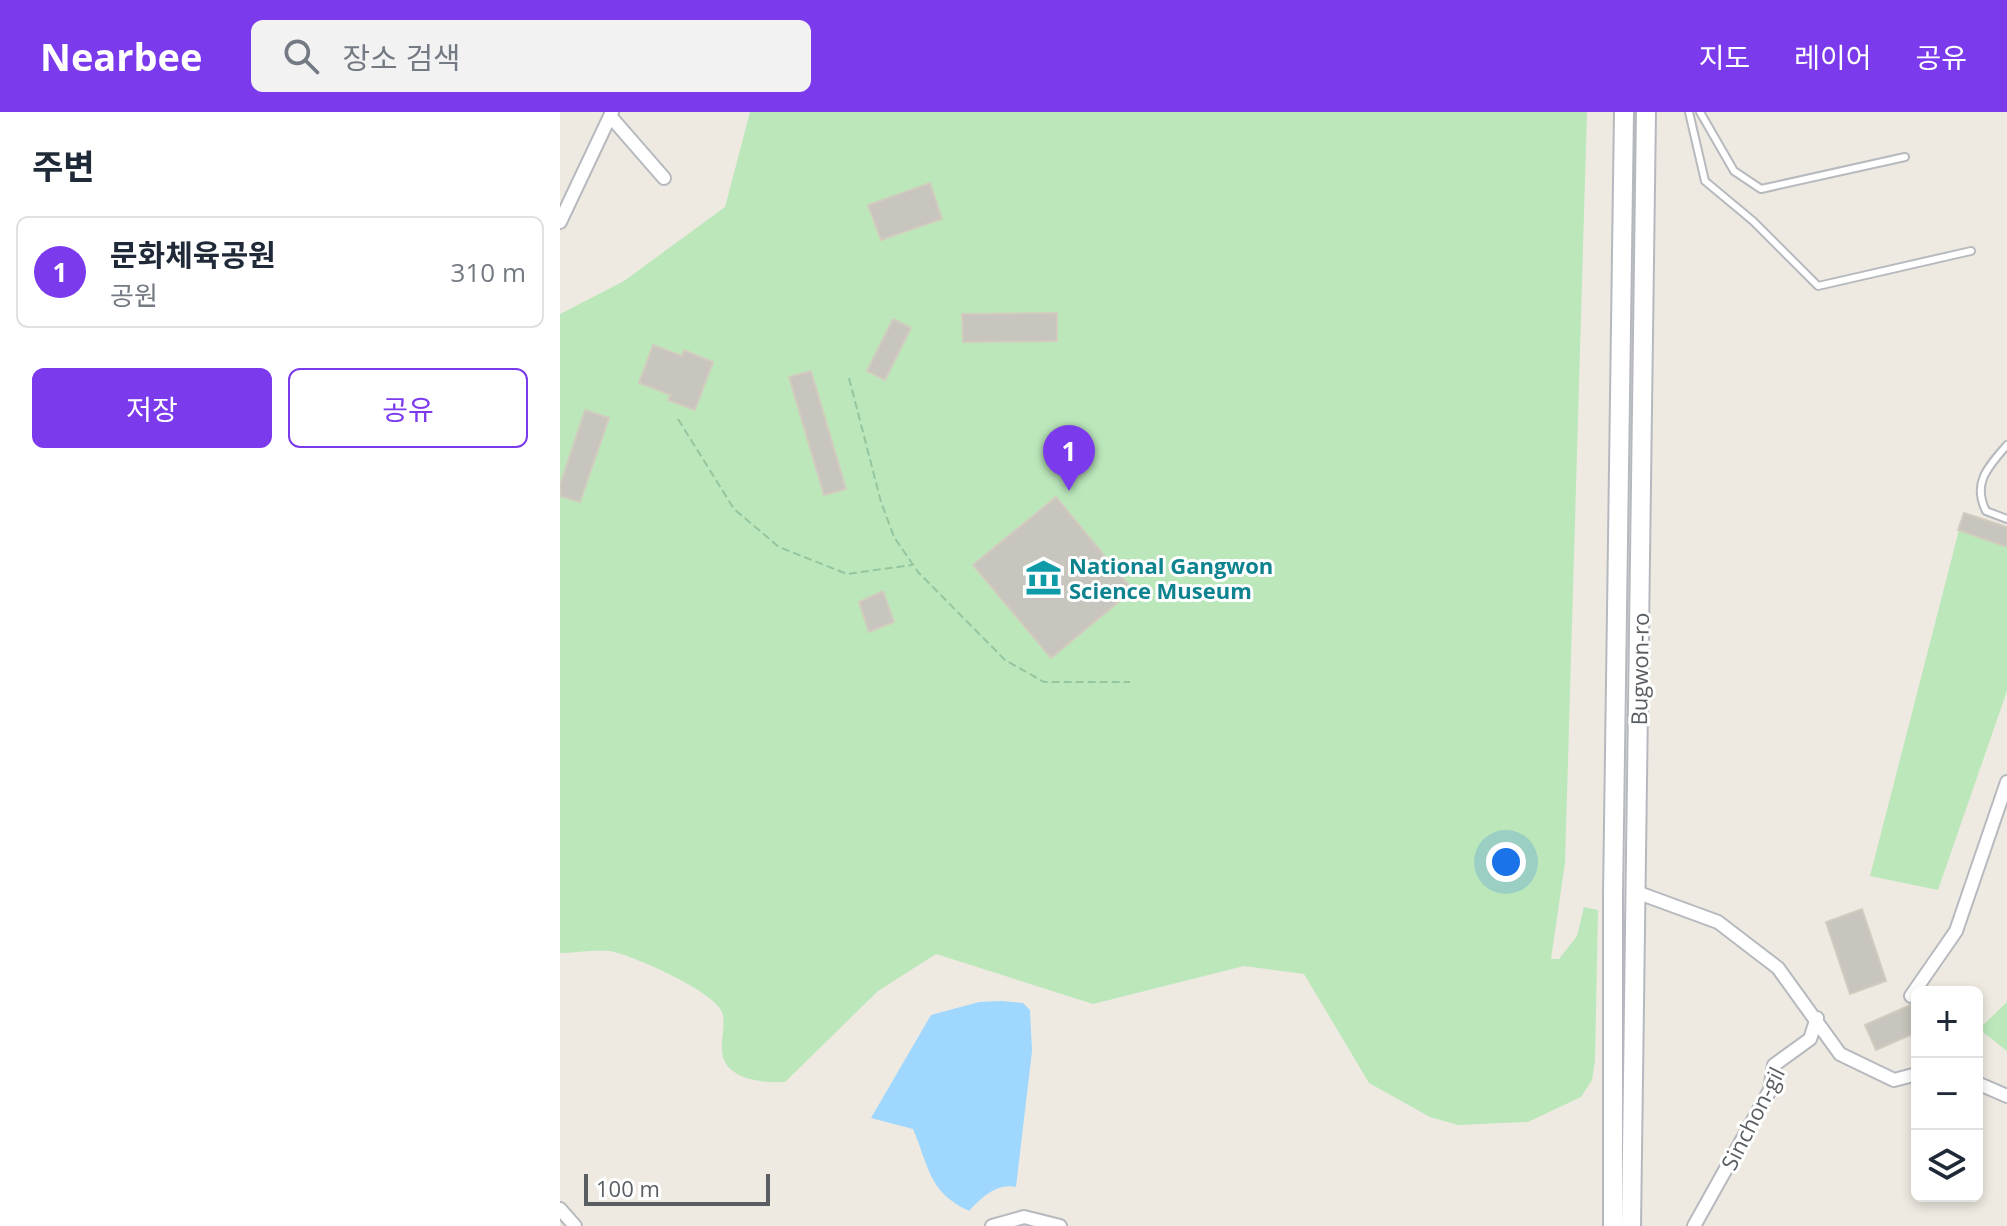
<!DOCTYPE html>
<html lang="ko">
<head>
<meta charset="utf-8">
<style>
	:root { --surface:#fff; --page:#f2f2f3; --text:#1f2937; --muted:#747a83; --line:#e0e1e3; --accent:#7c3aed }
	body { margin:0; font-family:"Open Sans","Noto Sans KR",sans-serif; background:var(--page); color:var(--text) }
	.controls { position:absolute; right:24px; bottom:24px; display:grid; overflow:hidden; border-radius:12px; box-shadow:0 4px 12px #0003 }
	.controls button { width:72px; height:72px; display:grid; place-items:center; padding:0; border:0; border-bottom:2px solid var(--line); background:var(--surface); color:var(--text); font:40px sans-serif }
	.scale { position:absolute; left:24px; bottom:20px; width:186px; box-sizing:border-box; padding-left:8px; border:4px solid #595e63; border-top:0; font-size:22px; line-height:28px; white-space:nowrap; color:#595e63; -webkit-text-stroke:6px #fff; paint-order:stroke }
	.you { position:absolute; left:946px; top:750px; width:28px; height:28px; margin:-20px; border:6px solid #fff; border-radius:50%; background:#1a73e8; box-shadow:0 0 0 12px #1a73e833 }
	.badge { display:grid; place-items:center; width:52px; height:52px; border-radius:50%; background:var(--accent); color:#fff; font-size:26px; font-weight:700 }
	.pin { position:absolute; translate:-50% -66px; filter:drop-shadow(0 2px 4px #0008) }
	.pin::after { content:''; position:absolute; top:42px; width:28px; height:24px; background:inherit; clip-path:polygon(0 0,100% 0,50% 100%) }
	.list { margin:0; padding:0; list-style:none }
	h2 { display:flex; justify-content:space-between; align-items:center; height:104px; margin:0; padding:0 32px; font-size:34px }
	h2 small { font-size:26px; font-weight:400; color:var(--muted) }
	.list li { display:grid; grid-template-columns:52px 1fr auto; gap:24px; align-items:center; box-sizing:border-box; height:112px; margin:0 16px 16px; padding:0 16px; border:2px solid var(--line); border-radius:12px }
	.list b { display:block; font-size:30px; white-space:nowrap }
	.list p { margin:0; font-size:26px; white-space:nowrap; color:var(--muted) }
	.list em { font-size:26px; font-style:normal; color:var(--muted) }
	.actions { display:flex; gap:16px; padding:24px 32px }
	.actions a { flex:1; padding:18px 0; border:2px solid var(--accent); border-radius:12px; text-align:center; font-size:28px; color:var(--accent) }
	.actions .main { background:var(--accent); color:#fff }
	.icon { flex:none; width:44px; height:44px; fill:none; stroke:currentColor; stroke-width:2; stroke-linecap:round; stroke-linejoin:round }
	.map { position:relative; flex:none; width:1447px; height:1114px; overflow:hidden }
	header { display:flex; align-items:center; gap:48px; box-sizing:border-box; height:112px; padding:0 40px; background:var(--accent); color:#fff }
	header strong { font-size:38px }
	nav { display:flex; gap:44px; margin-inline-start:auto; font-size:28px }
	.search { width:560px; height:72px; background:var(--page); display:flex; align-items:center; gap:20px; box-sizing:border-box; padding:0 28px; border-radius:12px; color:var(--muted); font-size:30px }
	main { display:flex }
	aside { flex:1; background:var(--surface) }
	.map>svg:first-child { display:block }
	.green { fill:#bce7bb }
	.water { fill:#9fd7ff }
	.building { fill:#c8c5be; stroke:#d2ccbf; stroke-width:2 }
	.lines { fill:none; stroke-linecap:round; stroke-linejoin:round }
	.lane-casing { stroke:#b6b9be; stroke-width:10 }
	.street-casing { stroke:#b6b9be; stroke-width:16 }
	.secondary-casing { stroke:#b5b9bf; stroke-width:22 }
	.path { stroke:#93c6a0; stroke-width:2; stroke-dasharray:8 4; stroke-linecap:butt }
	.lane { stroke:#fff; stroke-width:6 }
	.street { stroke:#fff; stroke-width:12 }
	.secondary { stroke:#fff; stroke-width:18 }
	.labels { text-anchor:middle; dominant-baseline:central; stroke-width:6; stroke-linejoin:round; paint-order:stroke }
	.culture-label { font-size:22px; font-weight:bold; fill:#0d838f; stroke:#fff; text-anchor:start }
	.street-label { font-size:22px; fill:#595e63; stroke:#fff }
</style>
</head>
<body>
<header>
<strong>Nearbee</strong>
<div class="search"><svg class="icon" aria-label="search" viewBox="0 0 24 24"><circle cx="10" cy="10" r="6"/><path d="M15 15l6 6"/></svg>장소 검색</div>
<nav><a>지도</a><a>레이어</a><a>공유</a></nav>
</header>
<main>
<aside>
<h2>주변<small></small></h2>
<ul class="list">
<li><span class="badge">1</span><div><b>문화체육공원</b><p>공원</p></div><em>310 m</em></li>
</ul>
<div class="actions"><a class="main">저장</a><a>공유</a></div>
</aside>
<div class="map">
<svg width="1447" height="1114" viewBox="0 0 1447 1114">
	<rect width="100%" height="100%" fill="#eeeae1"/>
	<path class="green" d="M190 0H1027L1005 751 991 847H999L1017 824 1024 795 1038 798 1035 949 1032 968 1021 985 968 1010 898 1013 870 1005 809 971 744 862 684 854 533 892 376 842 318 879 225 970C203 971 162 968 162 937 161 926 166 910 162 900 154 879 72 843 50 839 34 837 16 841 0 841V202L64 169 165 95Z
		M1399 418 1447 435V579L1378 778 1310 764Z
		M1447 890V939L1419 917Z"/>
	<path class="water" d="M442 889 463 891 470 898 472 939 456 1075C437 1071 422 1085 409 1099 368 1080 369 1054 353 1017L311 1006 371 903 419 890Z"/>
	<path class="building" d="M370 71 382 107 321 128 308 93Z
		M497 201V229L403 230 402 202Z
		M333 207 351 216 325 268 307 259Z
		M93 233 122 244 124 238 153 250 135 298 108 288 111 283 79 271Z
		M251 259 286 377 264 383 229 265Z
		M25 298 49 306 20 390 0 384V373Z
		M496 385 573 478 491 546 413 453Z
		M1404 401 1447 415V435L1398 418Z
		M323 479 334 510 309 520 299 490Z
		M1302 797 1326 869 1290 882 1266 810Z
		M1357 890V920L1316 938 1305 913Z"/>
	<g class="lines">
		<defs>
			<path id="lane" d="M1129 0 1145 69 1193 109 1258 174 1411 139
				M1140 0 1174 59 1201 77 1345 45
				M1447 333C1428 355 1412 371 1426 399L1447 407"/>
			<path id="street" d="M50 4 104 66
				M0 110 52 0
				M1076 780 1158 810 1218 856 1280 942 1334 968 1357 962
				M1351 884 1396 819 1447 670
				M1417 971 1447 984
				M0 1097 15 1114
				M432 1114 464 1105 500 1114
				M1134 1114 1210 978 1214 953 1250 927 1257 906"/>
			<path id="secondary" d="M1053 1114V784L1064 0
				M1071 1114 1086 0"/>
		</defs>
		<use href="#lane" class="lane-casing"/>
		<use href="#street" class="street-casing"/>
		<use href="#secondary" class="secondary-casing"/>
		<path class="path" d="M289 266 321 390 334 425 358 460 445 548 484 570H570
			M118 307 174 397 219 435 287 462 352 453"/>
		<use href="#lane" class="lane"/>
		<use href="#street" class="street"/>
		<use href="#secondary" class="secondary"/>
	</g>
	<defs>
		<symbol id="museum-bare" viewBox="-9 -9 18 18"><path d="M0-6L6-3V-2H-6V-3ZM-5-1h2V3h-2ZM-1-1h2V3h-2ZM3-1h2V3H3ZM-6 4H6V6H-6Z" fill="#0f9aa8" stroke="#fff" stroke-width="2.5" paint-order="stroke"/></symbol>
	</defs>
	<g fill-rule="evenodd">
		<use href="#museum-bare" x="458" y="440" width="51" height="51"/>
	</g>
	<g class="labels">
		<g class="culture-label">
			<text x="509" y="453">National Gangwon<tspan x="509" dy="25">Science Museum</tspan></text>
		</g>
		<g class="street-label">
			<text transform="translate(1079 557) rotate(-89)">Bugwon-ro</text>
			<text transform="translate(1192 1006) rotate(-63)">Sinchon-gil</text>
		</g>
	</g>
</svg>
<div class="controls">
<button>+</button>
<button>−</button>
<button><svg class="icon" aria-label="layers" viewBox="0 0 24 24"><path d="M12 4l9 5-9 5-9-5zM3 14l9 5 9-5"/></svg></button>
</div>
<div class="scale">100 m</div>
<div class="you"></div>
<div class="pin badge" style="left:509px;top:379px">1</div>
</div>
</main>
</body>
</html>
